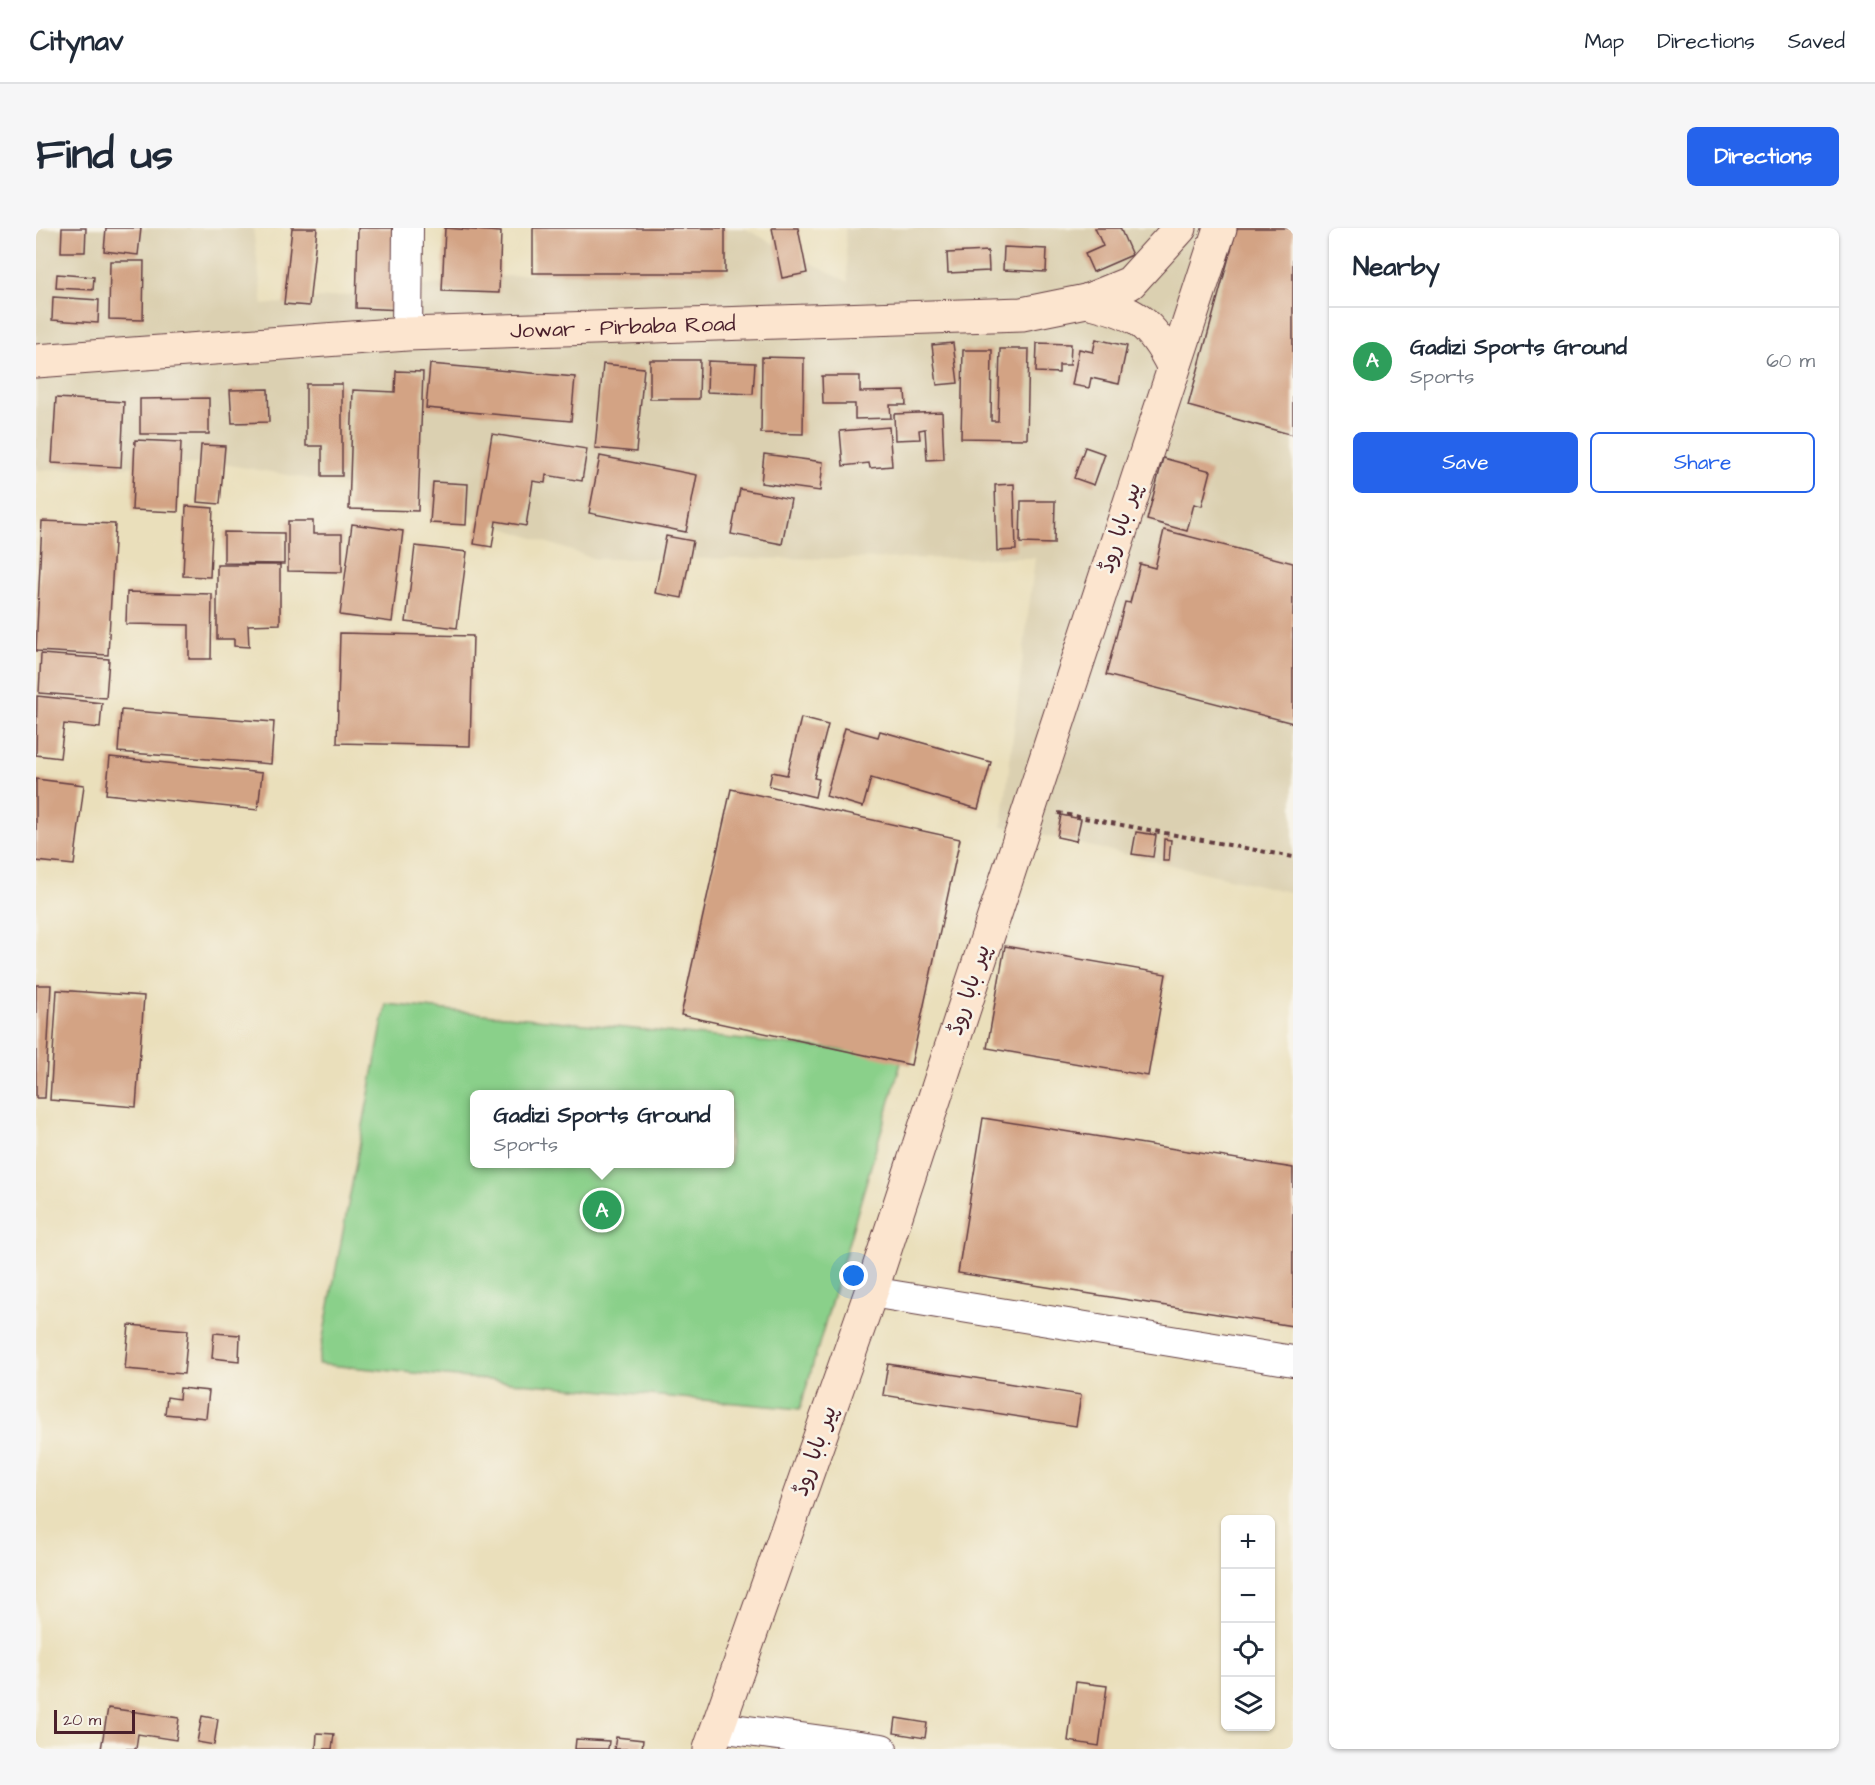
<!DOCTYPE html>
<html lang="en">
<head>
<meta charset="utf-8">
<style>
	:root { --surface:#fff; --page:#f6f6f7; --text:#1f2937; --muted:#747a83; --line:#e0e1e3; --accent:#2563eb }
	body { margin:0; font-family:"Architects Daughter","Playpen Sans Arabic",sans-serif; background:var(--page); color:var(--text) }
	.controls { position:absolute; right:18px; bottom:18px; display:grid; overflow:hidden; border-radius:9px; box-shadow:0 2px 4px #0004 }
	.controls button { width:54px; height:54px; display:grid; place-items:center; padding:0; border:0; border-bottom:2px solid var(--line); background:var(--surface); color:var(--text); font:30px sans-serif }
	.scale { position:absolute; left:18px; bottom:15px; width:81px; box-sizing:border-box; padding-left:6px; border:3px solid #4a1f2b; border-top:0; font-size:16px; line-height:21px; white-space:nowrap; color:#4a1f2b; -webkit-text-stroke:4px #f7f3e8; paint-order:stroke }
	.you { position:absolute; left:818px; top:1048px; width:21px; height:21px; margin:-15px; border:4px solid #fff; border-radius:50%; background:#1a73e8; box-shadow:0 0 0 9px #1a73e833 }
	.badge { display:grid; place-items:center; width:39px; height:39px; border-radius:50%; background:var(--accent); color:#fff; font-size:20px; font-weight:700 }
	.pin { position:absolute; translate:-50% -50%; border:3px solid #fff; box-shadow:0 2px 6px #0006 }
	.popup { position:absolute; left:434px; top:862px; width:264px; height:78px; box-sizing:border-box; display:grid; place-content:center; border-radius:9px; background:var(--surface); filter:drop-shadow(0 2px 4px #0005); font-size:20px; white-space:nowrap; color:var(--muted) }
	.popup b { font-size:22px; color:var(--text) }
	.popup::after { content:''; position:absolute; left:50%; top:100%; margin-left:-12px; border:12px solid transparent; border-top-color:var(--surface) }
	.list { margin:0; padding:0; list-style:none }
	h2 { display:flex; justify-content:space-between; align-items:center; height:78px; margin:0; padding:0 24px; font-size:26px }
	h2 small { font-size:20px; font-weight:400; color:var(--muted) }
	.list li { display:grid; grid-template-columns:39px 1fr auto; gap:18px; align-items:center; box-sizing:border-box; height:108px; padding:0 24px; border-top:2px solid var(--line) }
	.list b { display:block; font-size:22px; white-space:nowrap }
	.list p { margin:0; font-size:20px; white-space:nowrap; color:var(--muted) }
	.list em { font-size:20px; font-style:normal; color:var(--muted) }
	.actions { display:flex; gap:12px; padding:18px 24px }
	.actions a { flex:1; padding:14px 0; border:2px solid var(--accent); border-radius:9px; text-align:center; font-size:21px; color:var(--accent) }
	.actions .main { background:var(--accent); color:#fff }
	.icon { flex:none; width:33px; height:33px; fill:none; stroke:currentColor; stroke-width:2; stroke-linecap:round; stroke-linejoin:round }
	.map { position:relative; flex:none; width:1257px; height:1521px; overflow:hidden; border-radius:9px }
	header { display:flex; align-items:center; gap:36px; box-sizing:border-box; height:84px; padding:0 30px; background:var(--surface); border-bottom:2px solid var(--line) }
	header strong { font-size:28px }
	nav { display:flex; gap:33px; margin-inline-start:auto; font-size:21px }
	.intro { display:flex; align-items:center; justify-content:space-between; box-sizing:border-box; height:144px; padding:0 36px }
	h1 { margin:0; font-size:42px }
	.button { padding:15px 27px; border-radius:9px; background:var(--accent); color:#fff; font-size:21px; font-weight:700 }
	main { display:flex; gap:36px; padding:0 36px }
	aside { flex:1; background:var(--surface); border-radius:9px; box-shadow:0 2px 4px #0004 }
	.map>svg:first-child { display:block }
	.built { fill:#dbd0b1 }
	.green { fill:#8ad08a; stroke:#6a785a; stroke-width:1.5; fill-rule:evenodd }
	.building { fill:#d3a384 }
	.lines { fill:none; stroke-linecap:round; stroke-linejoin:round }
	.street-casing { stroke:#623c41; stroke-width:32 }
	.secondary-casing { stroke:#623c41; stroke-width:35 }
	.path { stroke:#623c41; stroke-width:4; stroke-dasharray:4.5 4.5; stroke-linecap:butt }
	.street { stroke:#fff; stroke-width:30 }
	.secondary { stroke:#fce5cf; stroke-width:33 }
	.labels { text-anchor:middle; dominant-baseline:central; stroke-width:5; stroke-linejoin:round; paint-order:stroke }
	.street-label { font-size:22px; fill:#4a1f2b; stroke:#f7f3e8 }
</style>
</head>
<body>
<header>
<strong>Citynav</strong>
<nav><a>Map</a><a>Directions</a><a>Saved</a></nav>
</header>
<div class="intro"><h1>Find us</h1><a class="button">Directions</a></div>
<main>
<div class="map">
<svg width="1257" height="1521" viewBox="0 0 1257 1521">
	<rect width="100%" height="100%" fill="#f7f3e8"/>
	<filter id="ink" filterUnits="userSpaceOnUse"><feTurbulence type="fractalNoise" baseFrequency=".0167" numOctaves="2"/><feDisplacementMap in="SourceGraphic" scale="12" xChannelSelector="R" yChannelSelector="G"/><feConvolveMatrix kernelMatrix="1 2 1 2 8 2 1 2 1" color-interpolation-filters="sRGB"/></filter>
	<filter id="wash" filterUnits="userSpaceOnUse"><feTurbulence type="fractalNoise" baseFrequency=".008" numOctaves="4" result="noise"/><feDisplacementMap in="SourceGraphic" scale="24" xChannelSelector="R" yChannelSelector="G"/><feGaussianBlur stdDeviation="1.35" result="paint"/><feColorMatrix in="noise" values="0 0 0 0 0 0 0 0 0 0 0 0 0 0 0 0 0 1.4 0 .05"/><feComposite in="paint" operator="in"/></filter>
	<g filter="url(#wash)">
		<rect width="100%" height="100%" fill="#eadfbb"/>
		<path class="built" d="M0 0H217L227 77 497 45 579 29 577 0H708L812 54 809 0H1257V665L966 598 999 330 559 331 378 269 182 235 0 242Z"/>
		<path class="green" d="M350 776 867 828 764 1181 282 1136ZM438 866H694V936H438Z"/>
		<g id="blocks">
			<path class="building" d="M26 0H50L49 24H25Z
				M70 0H105L102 27 68 23Z
				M256 0H281L273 78 248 76Z
				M322 0H370L368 82 320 80Z
				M409 0 465 4 463 65 406 63Z
				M497 0H689V45H497Z
				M736 0H762L771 45 746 50Z
				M1059 0H1084L1096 27 1057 44 1049 26 1067 18Z
				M1201 0H1257V207L1152 178Z
				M968 19 1011 21 1010 44 967 42Z
				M952 23 953 43 912 45 911 25Z
				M74 33H108L107 92 73 91Z
				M21 46 58 49 57 62 20 60Z
				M17 69 63 72 62 95 16 92Z
				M1060 111 1091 118 1083 156 1055 150 1053 160 1036 157 1043 121 1057 124Z
				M917 115 922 155 901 157 896 117Z
				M1001 115 1035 116 1034 137H1023V145L1000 144Z
				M964 121H993L991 211 925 210 927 122H956L955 193H962Z
				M726 129 768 130 767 206 725 205Z
				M614 132H664L663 171H614Z
				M672 133 719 135 717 166 671 164Z
				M394 136 539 149 535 193 390 180Z
				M567 136 608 140 600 224 559 220Z
				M360 143 387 144 382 283 313 281 317 162 359 164Z
				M786 148H824V164L869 163 870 177H854L855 190 819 191V176H787Z
				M270 156H306V248H286V218H270Z
				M232 161 233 194 196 195 194 162Z
				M20 170 88 174 85 239 16 235Z
				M173 170V206H104V171Z
				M906 184 908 231 891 232 889 201 883 202 884 211 859 212 858 186Z
				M853 199 856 238 834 240 833 235 807 238 804 203Z
				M456 206 551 221 546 253 510 247 509 255 497 253 490 298 460 293 456 319 438 316Z
				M99 212 145 214 142 284 96 282Z
				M165 217 189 218 184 276 161 274Z
				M1049 219 1069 226 1058 257 1038 250Z
				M728 226 787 234 784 263 725 255Z
				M564 228 661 247 650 304 553 285Z
				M1127 230 1175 243 1166 278 1158 276 1151 303 1111 292Z
				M397 254 432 256 430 297 394 295Z
				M978 256 980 322 961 323 959 257Z
				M704 261 755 271 746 316 695 306Z
				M985 273H1019L1018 316 984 315Z
				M150 278 177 280 174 349 147 348Z
				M6 293 79 296 72 427 0 423Z
				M252 293H277V306H306V344L252 343Z
				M316 296 367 303 356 394 304 387Z
				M1128 302 1257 335V495L1070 447 1089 374 1094 375 1104 336 1119 340Z
				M188 304 248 305V336L188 335Z
				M630 308 657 313 646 370 619 365Z
				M379 318 431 324 421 400 370 394Z
				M181 337H244V396L212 397 213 419 198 418V411H181Z
				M91 364 176 366 175 431H153V397L90 396Z
				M304 405 437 408 434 518 301 515Z
				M5 426 73 431 70 470 3 465Z
				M1 468 66 475 64 500 28 496 24 530 0 527Z
				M85 482 238 494 235 536 82 524Z
				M765 490 792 497 778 550 783 551 779 569 733 558 736 544 751 547Z
				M809 500 842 509 844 503 955 534 942 581 835 550 827 579 790 568Z
				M74 529 226 545 222 582 70 566Z
				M0 551 48 557 38 637 0 633Z
				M695 561 924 611 875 837 645 787Z
				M1025 587 1045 591 1040 613 1021 609Z
				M1100 604 1120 607 1117 629 1096 626Z
				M1128 611 1135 612 1133 633H1127Z
				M969 718 1130 746 1112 848 951 820Z
				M0 757H15L9 870H0Z
				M21 762 108 768 100 879 14 872Z
				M947 890 1257 940V1098L922 1045Z
				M93 1097 152 1102 148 1146 89 1141Z
				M178 1105 204 1107 203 1133 176 1130Z
				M852 1136 1045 1167 1040 1198 847 1167Z
				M144 1160 173 1163 170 1190 129 1186 131 1169 143 1171Z
				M1040 1454 1071 1458 1063 1518 1032 1513Z
				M72 1480 143 1490 140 1512 102 1506 100 1521H65Z
				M166 1488 182 1491 178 1517 161 1514Z
				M860 1490 891 1495 889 1510 858 1505Z
				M281 1505 298 1506 296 1521H280Z
				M580 1509 607 1512 606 1521H578Z
				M540 1511 573 1513 572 1521H539Z"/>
		</g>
	</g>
	<g filter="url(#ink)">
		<use href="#blocks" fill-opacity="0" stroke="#623c41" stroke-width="1.5"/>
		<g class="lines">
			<defs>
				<path id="street" d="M371 106 372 0
					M835 1064 1257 1133
					M682 1499 846 1521"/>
				<g id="secondary">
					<path d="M1050 73C1097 83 1115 93 1137 138"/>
					<path id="s1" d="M0 133 371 106 986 86 1050 73 1094 55 1144 0"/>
					<path d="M674 1521 835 1064 1184 0"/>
				</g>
			</defs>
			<use href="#street" class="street-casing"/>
			<use href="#secondary" class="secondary-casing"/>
			<path class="path" d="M1022 585 1257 629"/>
			<use href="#street" class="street"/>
			<use href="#secondary" class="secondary"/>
		</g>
	</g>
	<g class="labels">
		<g class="street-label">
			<text stroke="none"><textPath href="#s1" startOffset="588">Jowar - Pirbaba Road</textPath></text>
			<text transform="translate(1084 300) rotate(-72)">پیر بابا روڈ</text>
			<text transform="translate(933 762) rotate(-72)">پیر بابا روڈ</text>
			<text transform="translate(779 1223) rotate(-71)">پیر بابا روڈ</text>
		</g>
	</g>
</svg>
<div class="controls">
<button>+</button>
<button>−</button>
<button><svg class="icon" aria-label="locate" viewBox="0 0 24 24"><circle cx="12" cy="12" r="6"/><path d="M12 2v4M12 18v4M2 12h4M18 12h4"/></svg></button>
<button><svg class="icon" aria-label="layers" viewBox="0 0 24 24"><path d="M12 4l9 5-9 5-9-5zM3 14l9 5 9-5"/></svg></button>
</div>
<div class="scale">20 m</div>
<div class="you"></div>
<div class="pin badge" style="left:566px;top:982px;background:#2e9e5b">A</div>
<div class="popup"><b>Gadizi Sports Ground</b>Sports</div>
</div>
<aside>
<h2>Nearby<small></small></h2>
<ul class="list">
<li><span class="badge" style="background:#2e9e5b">A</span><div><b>Gadizi Sports Ground</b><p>Sports</p></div><em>60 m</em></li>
</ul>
<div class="actions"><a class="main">Save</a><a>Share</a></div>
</aside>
</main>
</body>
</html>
